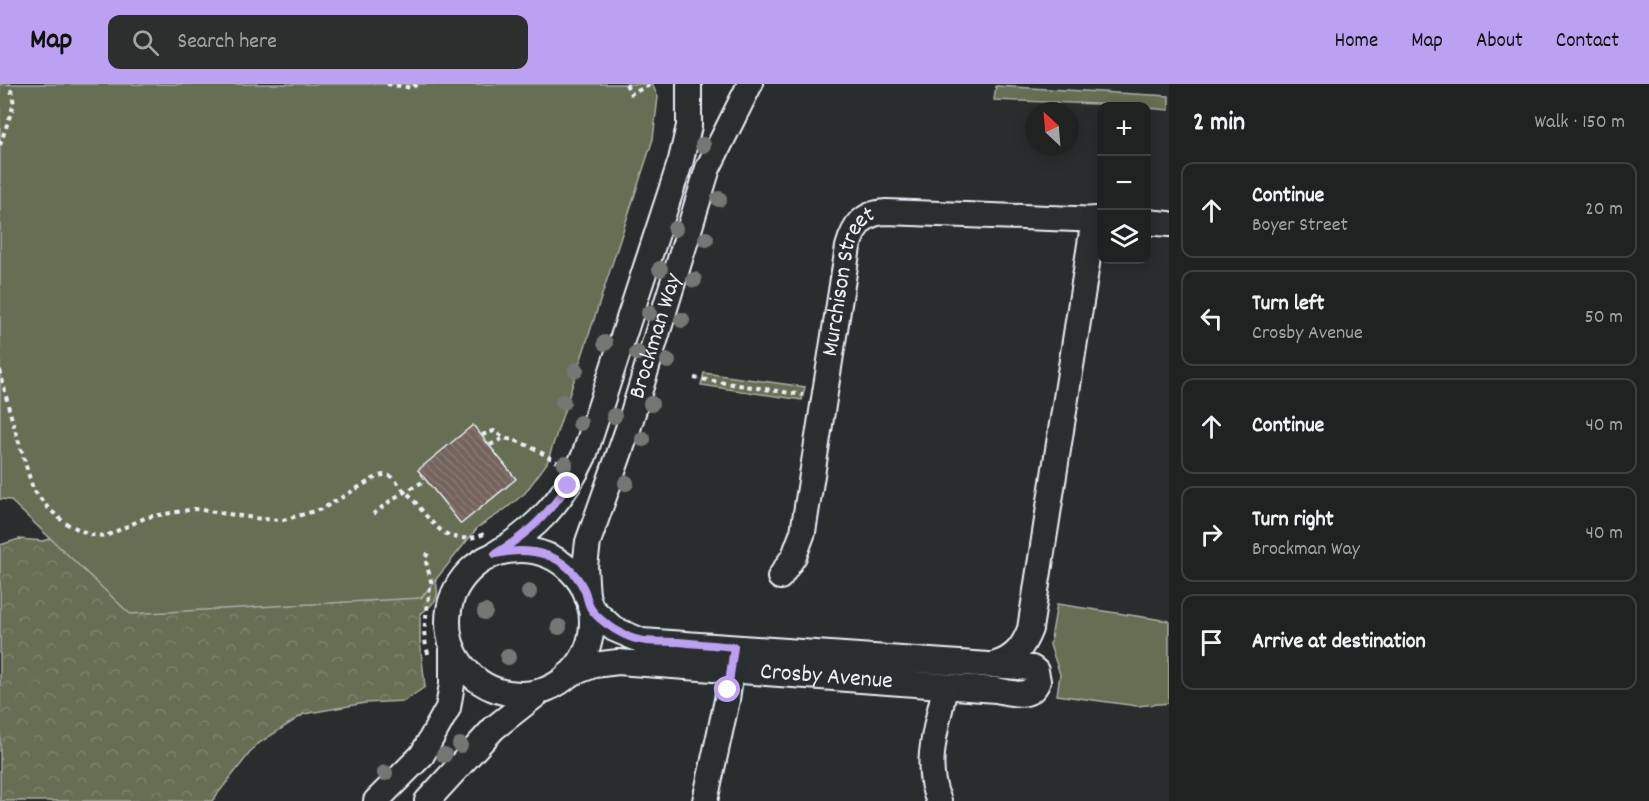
<!DOCTYPE html>
<html lang="en">
<head>
<meta charset="utf-8">
<style>
	:root { --surface:#202222; --page:#2d2f2f; --text:#f1f3f6; --muted:#a2a4a5; --line:#3d3f40; --accent:#bca0f2 }
	body { margin:0; font-family:Dekko,sans-serif; background:var(--page); color:var(--text) }
	.controls { position:absolute; right:18px; top:18px; display:grid; overflow:hidden; border-radius:12px; box-shadow:0 3px 15px #0003 }
	.controls button { width:54px; height:54px; display:grid; place-items:center; padding:0; border:0; border-bottom:2px solid var(--line); background:var(--surface); color:var(--text); font:30px sans-serif }
	.compass { position:absolute; left:1025px; top:18px; width:54px; height:54px; border-radius:50%; background:var(--surface); box-shadow:0 3px 15px #0003; rotate:334deg }
	.stop { position:absolute; width:18px; height:18px; margin:-14px; border:4px solid #bca0f2; border-radius:50%; background:#fff }
	.stop.end { background:#bca0f2; border-color:#fff; box-shadow:0 2px 6px #0008 }
	.list { margin:0; padding:0; list-style:none }
	h2 { display:flex; justify-content:space-between; align-items:center; height:78px; margin:0; padding:0 24px; font-size:26px }
	h2 small { font-size:20px; font-weight:400; color:var(--muted) }
	.list li { display:grid; grid-template-columns:39px 1fr auto; gap:18px; align-items:center; box-sizing:border-box; height:96px; margin:0 12px 12px; padding:0 12px; border:2px solid var(--line); border-radius:12px }
	.list b { display:block; font-size:22px; white-space:nowrap }
	.list p { margin:0; font-size:20px; white-space:nowrap; color:var(--muted) }
	.list em { font-size:20px; font-style:normal; color:var(--muted) }
	.icon { flex:none; width:33px; height:33px; fill:none; stroke:currentColor; stroke-width:2; stroke-linecap:round; stroke-linejoin:round }
	.map { position:relative; flex:none; width:1169px; height:717px; overflow:hidden }
	header { display:flex; align-items:center; gap:36px; box-sizing:border-box; height:84px; padding:0 30px; background:var(--accent); color:#111 }
	header strong { font-size:28px }
	nav { display:flex; gap:33px; margin-inline-start:auto; font-size:21px }
	.search { width:420px; height:54px; background:var(--page); display:flex; align-items:center; gap:15px; box-sizing:border-box; padding:0 21px; border-radius:12px; color:var(--muted); font-size:22px }
	main { display:flex }
	aside { flex:1; background:var(--surface) }
	.map>svg:first-child { display:block }
	.forest { fill:url(#forest-crowns); stroke:#a7b0a6; stroke-width:1.5 }
	.green { fill:#666e53; stroke:#a7b0a6; stroke-width:1.5 }
	.building { fill:url(#building-back-hatch); stroke:#e8f1f8; stroke-width:1.5 }
	.lines { fill:none; stroke-linecap:round; stroke-linejoin:round }
	.minor-casing { stroke:#e8f1f8; stroke-width:28 }
	.path { stroke:#e8f1f8; stroke-width:4; stroke-dasharray:4.5 4.5; stroke-linecap:butt }
	.minor { stroke:#2a2d2e; stroke-width:24 }
	.tree { fill:#737874 }
	.route { stroke:#bca0f2; stroke-width:8 }
	.labels { text-anchor:middle; dominant-baseline:central; stroke-width:4.5; stroke-linejoin:round; paint-order:stroke }
	.street-label { font-size:24px; fill:#e8f1f8; stroke:#2a2d2e }
</style>
</head>
<body>
<header>
<strong>Map</strong>
<div class="search"><svg class="icon" aria-label="search" viewBox="0 0 24 24"><circle cx="10" cy="10" r="6"/><path d="M15 15l6 6"/></svg>Search here</div>
<nav><a>Home</a><a>Map</a><a>About</a><a>Contact</a></nav>
</header>
<main>
<div class="map">
<svg width="1169" height="717" viewBox="0 0 1169 717">
	<defs>
		<pattern id="forest-crowns" width="20" height="18" patternUnits="userSpaceOnUse" patternTransform="scale(1.5)"><rect width="20" height="18" fill="#666e53"/><path d="M2 6a3 3 0 1 1 6 0M12 15a3 3 0 1 1 6 0" fill="none" stroke="#7c836c"/></pattern>
		<pattern id="building-back-hatch" width="6" height="6" patternUnits="userSpaceOnUse" patternTransform="scale(1.5)"><rect width="6" height="6" fill="#75635d"/><path d="M-1 5l2 2M0 0l6 6M5-1l2 2" fill="none" stroke="#897a75"/></pattern>
	</defs>
	<rect width="100%" height="100%" fill="#2a2d2e"/>
	<filter id="ink" filterUnits="userSpaceOnUse"><feTurbulence type="fractalNoise" baseFrequency=".0167" numOctaves="2"/><feDisplacementMap in="SourceGraphic" scale="12" xChannelSelector="R" yChannelSelector="G"/><feConvolveMatrix kernelMatrix="1 2 1 2 8 2 1 2 1" color-interpolation-filters="sRGB"/></filter>
	<g filter="url(#ink)">
		<path class="forest" d="M65 449 434 489C440 511 440 517 420 530V557L425 603 404 617 365 619 304 630 256 661 212 717H0V461L19 455 43 457Z"/>
		<path class="green" d="M0 0H652L658 13 653 55 547 379 525 409 503 427 478 443 421 514 130 530 10 416 0 415Z
			M996 2 1169 12V26L1147 24 1146 22 994 16Z
			M704 289 805 303 802 316 701 301Z
			M1057 520 1169 537V619L1137 622 1057 611 1060 590 1050 561Z"/>
		<path class="building" d="M473 341 516 395 461 440 418 386Z"/>
		<g class="lines">
			<defs>
				<g id="minor">
					<path d="M1146 138 1169 140"/>
					<circle cx="520" cy="538" r="72"/>
					<path d="M495 470C536 445 563 417 584 372L681 76 689 42V0"/>
					<path id="s1" d="M780 493 794 472 803 448 848 163C854 142 863 129 886 128L1102 136"/>
					<path id="s2" d="M587 513 585 482 588 458 628 345 708 84 750 0"/>
					<path d="M996 580C1015 574 1023 563 1030 545L1094 135"/>
					<path id="s3" d="M568 591 594 581 618 578 996 606C1012 609 1030 616 1038 597L1036 587 1032 584 642 557 614 545 590 523"/>
					<path d="M376 717 422 671 448 624 452 600V563"/>
					<path d="M427 717 494 644 541 607"/>
					<path d="M705 717 727 616 733 571"/>
					<path d="M939 717C922 682 938 639 945 603"/>
				</g>
			</defs>
			<use href="#minor" class="minor-casing"/>
			<path class="path" d="M387 0 412 4 417 0
				M626 0 631 10 652 0
				M0 61 14 20 10 0
				M0 286 9 325 33 405 48 424 65 439 91 451 106 452 147 433 195 425 261 435 283 436 322 425 378 392C391 389 393 393 401 403 403 407 408 409 411 413 432 438 446 465 484 450
				M694 294 803 311
				M482 351 494 347 507 355
				M490 361C494 359 498 356 503 355 518 353 545 371 557 378
				M373 430 394 414 426 396
				M428 469 425 474 431 497 424 547 426 563 429 572"/>
			<use href="#minor" class="minor"/>
		</g>
		<g class="tree">
			<circle cx="703" cy="61" r="8"/>
			<circle cx="719" cy="115" r="8"/>
			<circle cx="675" cy="145" r="8"/>
			<circle cx="706" cy="155" r="8"/>
			<circle cx="660" cy="185" r="8"/>
			<circle cx="694" cy="196" r="8"/>
			<circle cx="649" cy="229" r="8"/>
			<circle cx="682" cy="236" r="8"/>
			<circle cx="605" cy="259" r="8"/>
			<circle cx="637" cy="269" r="8"/>
			<circle cx="668" cy="277" r="8"/>
			<circle cx="576" cy="286" r="8"/>
			<circle cx="563" cy="318" r="8"/>
			<circle cx="651" cy="320" r="8"/>
			<circle cx="614" cy="332" r="8"/>
			<circle cx="580" cy="339" r="8"/>
			<circle cx="643" cy="355" r="8"/>
			<circle cx="565" cy="380" r="8"/>
			<circle cx="626" cy="399" r="8"/>
			<circle cx="529" cy="508" r="8"/>
			<circle cx="485" cy="528" r="8"/>
			<circle cx="559" cy="543" r="8"/>
			<circle cx="508" cy="573" r="8"/>
			<circle cx="460" cy="661" r="8"/>
			<circle cx="444" cy="671" r="8"/>
			<circle cx="385" cy="689" r="8"/>
		</g>
	</g>
	<g class="lines" filter="url(#ink)">
		<path class="route" d="M568 402C545 433 528 450 495 470 531 462 566 469 584 505 587 511 587 517 590 523 596 534 614 546 625 551 643 560 660 557 679 558 697 560 716 561 734 563L728 606"/>
	</g>
	<g class="labels">
		<g class="street-label">
			<text stroke="none"><textPath href="#s1" startOffset="306">Murchison Street</textPath></text>
			<text stroke="none"><textPath href="#s2" startOffset="272">Brockman Way</textPath></text>
			<text stroke="none"><textPath href="#s3" startOffset="261">Crosby Avenue</textPath></text>
		</g>
	</g>
</svg>
<div class="controls">
<button>+</button>
<button>−</button>
<button><svg class="icon" aria-label="layers" viewBox="0 0 24 24"><path d="M12 4l9 5-9 5-9-5zM3 14l9 5 9-5"/></svg></button>
</div>
<svg class="compass" viewBox="-18 -18 36 36"><path d="M0-13l5 13h-10z" fill="#e53935"/><path d="M0 13l5-13h-10z" fill="#a2a4a5"/></svg>
<div class="stop" style="left:728px;top:606px"></div>
<div class="stop end" style="left:568px;top:402px"></div>
</div>
<aside>
<h2>2 min<small>Walk · 150 m</small></h2>
<ul class="list">
<li><svg class="icon" aria-label="ahead" viewBox="0 0 24 24"><path d="M12 20V5M6 11l6-6 6 6"/></svg><div><b>Continue</b><p>Boyer Street</p></div><em>20 m</em></li>
<li><svg class="icon" aria-label="left" viewBox="0 0 24 24"><path d="M17 20v-9H6M10 6l-5 5 5 5"/></svg><div><b>Turn left</b><p>Crosby Avenue</p></div><em>50 m</em></li>
<li><svg class="icon" aria-label="ahead" viewBox="0 0 24 24"><path d="M12 20V5M6 11l6-6 6 6"/></svg><div><b>Continue</b></div><em>40 m</em></li>
<li><svg class="icon" aria-label="right" viewBox="0 0 24 24"><path d="M7 20v-9h11M14 6l5 5-5 5"/></svg><div><b>Turn right</b><p>Brockman Way</p></div><em>40 m</em></li>
<li><svg class="icon" aria-label="arrive" viewBox="0 0 24 24"><path d="M6 21V4h12l-3 4 3 4H6"/></svg><div><b>Arrive at destination</b></div></li>
</ul>
</aside>
</main>
</body>
</html>
